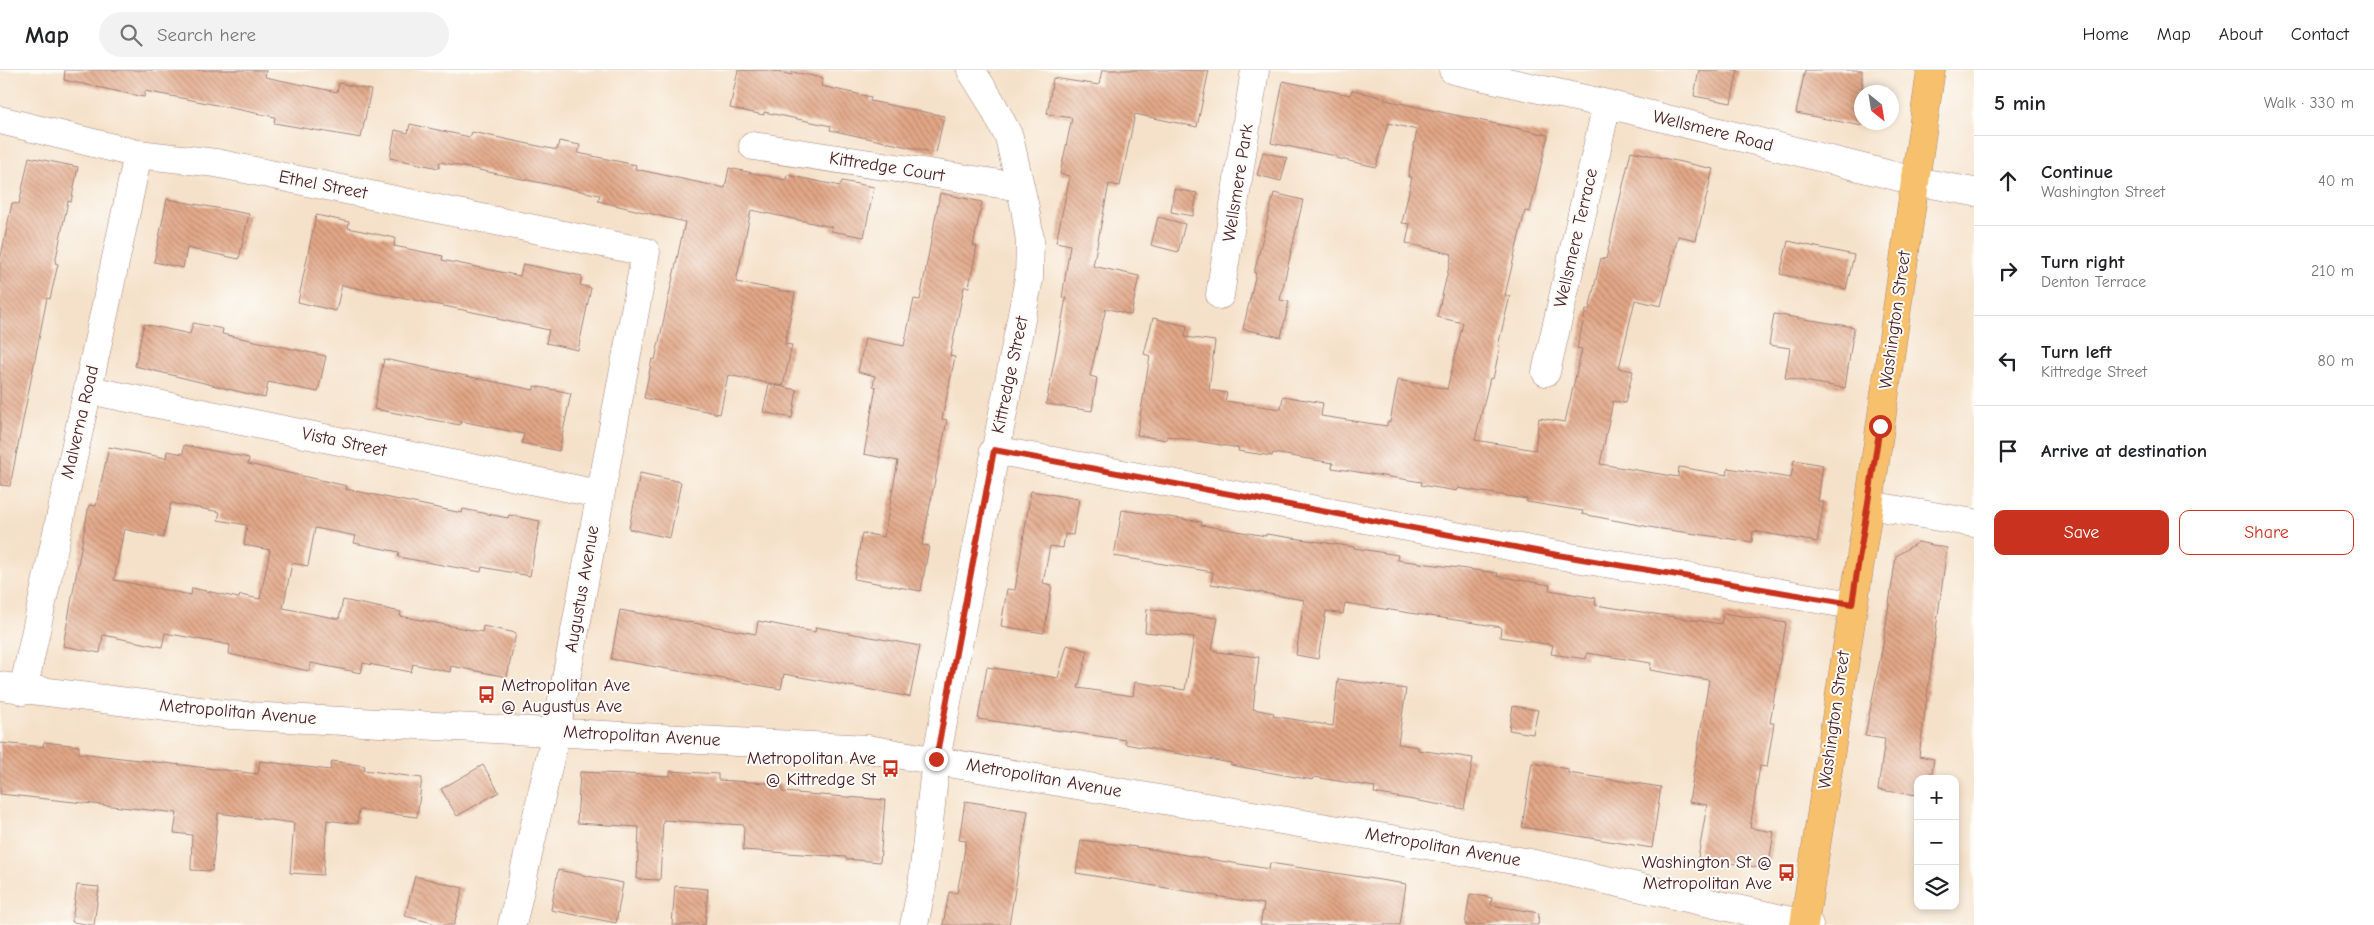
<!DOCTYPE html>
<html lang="en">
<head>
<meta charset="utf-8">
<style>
	:root { --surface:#fff; --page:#f2f2f2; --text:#202124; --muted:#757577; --line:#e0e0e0; --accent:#c8321e }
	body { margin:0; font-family:"Comic Neue",sans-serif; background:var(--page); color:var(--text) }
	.controls { position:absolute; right:15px; bottom:15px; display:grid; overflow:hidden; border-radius:10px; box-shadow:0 2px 8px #0003 }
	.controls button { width:45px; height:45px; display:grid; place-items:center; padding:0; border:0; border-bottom:1px solid var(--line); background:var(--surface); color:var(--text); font:25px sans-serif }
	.compass { position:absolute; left:1854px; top:15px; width:45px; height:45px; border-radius:50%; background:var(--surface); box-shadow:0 2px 8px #0003; rotate:150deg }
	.stop { position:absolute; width:15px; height:15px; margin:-11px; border:4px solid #c8321e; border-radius:50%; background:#fff }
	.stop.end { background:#c8321e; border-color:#fff; box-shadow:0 1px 5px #0008 }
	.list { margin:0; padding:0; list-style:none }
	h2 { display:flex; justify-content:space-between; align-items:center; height:65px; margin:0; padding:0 20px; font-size:21px }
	h2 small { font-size:16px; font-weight:400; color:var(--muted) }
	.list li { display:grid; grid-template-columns:32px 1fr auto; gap:15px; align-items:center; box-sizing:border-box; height:90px; padding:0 20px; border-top:1px solid var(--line) }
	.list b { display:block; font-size:19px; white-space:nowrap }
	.list p { margin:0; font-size:16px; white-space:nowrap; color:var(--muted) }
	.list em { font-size:16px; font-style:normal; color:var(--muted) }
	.actions { display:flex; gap:10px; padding:15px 20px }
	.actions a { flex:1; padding:11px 0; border:1px solid var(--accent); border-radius:10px; text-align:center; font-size:18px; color:var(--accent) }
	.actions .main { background:var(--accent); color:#fff }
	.icon { flex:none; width:28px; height:28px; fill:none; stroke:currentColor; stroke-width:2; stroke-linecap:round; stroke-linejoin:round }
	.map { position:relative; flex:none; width:1974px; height:855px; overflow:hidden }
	header { display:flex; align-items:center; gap:30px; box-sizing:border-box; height:70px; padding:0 25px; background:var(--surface); border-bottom:1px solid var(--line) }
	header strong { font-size:24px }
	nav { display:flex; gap:28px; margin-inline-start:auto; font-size:18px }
	.search { width:350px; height:45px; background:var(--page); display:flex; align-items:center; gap:12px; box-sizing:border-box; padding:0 18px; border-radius:28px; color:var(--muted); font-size:19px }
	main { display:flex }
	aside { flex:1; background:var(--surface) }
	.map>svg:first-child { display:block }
	.building { fill:url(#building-back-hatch); fill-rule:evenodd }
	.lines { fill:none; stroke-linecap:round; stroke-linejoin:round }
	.minor-casing { stroke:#a0807a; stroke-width:29 }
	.major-casing { stroke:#a0807a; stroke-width:29 }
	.minor { stroke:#fff; stroke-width:28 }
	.major { stroke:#f7c06c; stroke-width:28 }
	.route { stroke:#c8321e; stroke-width:6 }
	.labels { text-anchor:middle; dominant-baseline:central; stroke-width:4; stroke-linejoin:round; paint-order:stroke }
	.street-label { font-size:18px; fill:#4a1f2b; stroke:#fdfcf7 }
	.poi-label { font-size:18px; fill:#4a1f2b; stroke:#fdfcf7; text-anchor:end }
</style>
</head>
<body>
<header>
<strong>Map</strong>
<div class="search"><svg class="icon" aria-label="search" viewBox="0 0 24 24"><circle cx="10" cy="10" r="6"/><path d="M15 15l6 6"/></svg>Search here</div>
<nav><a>Home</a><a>Map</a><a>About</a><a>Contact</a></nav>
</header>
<main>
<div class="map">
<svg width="1974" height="855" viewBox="0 0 1974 855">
	<defs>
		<pattern id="building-back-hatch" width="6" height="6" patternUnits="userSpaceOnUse" patternTransform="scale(1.25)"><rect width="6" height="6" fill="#e2a787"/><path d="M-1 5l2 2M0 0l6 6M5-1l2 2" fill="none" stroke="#b9876f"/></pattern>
	</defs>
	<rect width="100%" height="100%" fill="#fdfcf7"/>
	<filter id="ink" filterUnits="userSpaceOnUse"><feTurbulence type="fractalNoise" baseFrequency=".02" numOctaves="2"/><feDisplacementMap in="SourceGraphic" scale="10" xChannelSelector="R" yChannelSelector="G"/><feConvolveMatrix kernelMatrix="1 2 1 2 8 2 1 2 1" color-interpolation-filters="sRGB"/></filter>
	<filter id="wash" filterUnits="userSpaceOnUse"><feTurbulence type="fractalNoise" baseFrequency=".0096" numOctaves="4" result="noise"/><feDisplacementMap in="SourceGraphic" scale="20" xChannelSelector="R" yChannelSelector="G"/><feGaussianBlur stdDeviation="1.12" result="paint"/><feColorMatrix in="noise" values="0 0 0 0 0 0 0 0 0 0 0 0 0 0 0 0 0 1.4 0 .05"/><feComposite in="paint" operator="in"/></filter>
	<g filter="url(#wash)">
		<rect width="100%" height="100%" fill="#f5e1c9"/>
		<g id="blocks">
			<path class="building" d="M65 0H266L265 7 337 22 339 13 371 20 361 68 274 53 275 47 202 32 145 21 144 27 64 10Z
				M738 0H769L792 5V2L823 8 821 16 871 27 870 31 944 46 936 83 830 60 831 56 764 42V45L730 38Z
				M1102 0H1209L1197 57 1135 44 1120 116 1109 114 1093 196 1139 206 1131 245 1106 238 1090 306 1097 308 1092 341 1046 334 1066 228H1062L1070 175 1056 172 1070 106 1060 104 1072 48 1047 44 1053 8 1099 15Z
				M1699 0H1738L1731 33 1694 26Z
				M1805 0H1862V56L1796 43Z
				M1283 11 1350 25 1352 20 1385 28V30L1548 65 1530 142 1525 141 1505 225 1510 226 1498 276H1500L1493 309 1490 308 1475 370 1535 380 1539 348 1565 352 1582 279 1577 278 1586 240H1589L1601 188 1606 189 1631 81 1713 99 1696 170 1678 166 1661 236 1635 230 1619 298 1633 301 1625 333 1613 331 1600 394 1678 407 1679 397 1727 405 1728 398 1791 408 1794 390 1823 395 1818 431 1824 432 1817 472 1753 461 1752 472 1655 458 1582 444 1583 441 1527 432V429L1458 418 1457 421 1421 415 1422 412 1332 398 1333 393 1273 383 1272 386 1238 381 1239 378 1167 366 1166 370 1137 365 1150 286 1144 284 1153 248 1187 256 1185 267 1215 271 1209 320 1227 323 1225 331 1281 339 1283 326 1323 333 1321 346 1387 356V352H1390L1398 310 1447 319 1463 253 1437 247 1452 184 1406 173 1410 154 1402 153 1412 107H1408L1417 60 1388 53 1376 97 1336 88V86L1271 73Z
				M410 54 470 67 472 62 557 80 559 71 580 75 578 83 636 95 635 99 725 118 729 98 786 110 787 105 840 116 842 111 874 117 864 167 831 161 832 157 751 140 736 212 795 223 785 274 792 275 783 316 728 305 720 344 644 328 652 289 655 290 685 152 598 131 600 125 440 92 439 98 390 88 395 60 408 63Z
				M1263 82 1287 88 1281 111 1257 105Z
				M29 87 78 97 71 132 68 131 55 193 58 194 50 229 47 228 10 416 0 415V191L12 133 19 134Z
				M1174 119 1197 123 1193 146 1171 142Z
				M940 123 982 132 973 176H977L969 217H964L950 286 955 287 942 349 947 350 922 475 929 476 921 521 854 509 862 463 884 467 898 391 864 384 876 317 873 316 875 306 858 302 865 268 904 276 914 229 920 230Z
				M1274 123 1303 130 1280 230 1289 232 1281 267 1243 259 1256 203H1254Z
				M167 129 249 144 239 189 187 178 183 198 154 192Z
				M316 145 349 152 348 158 395 168 394 176 443 186 442 190 520 206 523 194 582 206 580 215 591 218 578 280 546 273 549 260 497 249V247L342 215 336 241 298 232Z
				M1158 147 1185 154 1178 182 1151 175Z
				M1788 171 1854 185 1846 219 1780 204Z
				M1774 244 1854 257 1845 318 1785 308 1790 278 1769 275Z
				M193 253 223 259 222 264 326 286 318 322 268 312 265 328 135 296 144 254 190 264Z
				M384 289 534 320V316L571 323 559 381 522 373 524 364 461 351 460 355 374 339Z
				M769 314 797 320 792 348 763 342Z
				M184 375 249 388 248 394 347 416 346 419 462 443 463 439 508 448 509 445 540 451 530 506 482 497 481 502 398 487 399 482 354 473 356 466 315 458 308 496 292 493 283 538 339 549 343 530 401 542 400 546 482 562 483 556 516 563 507 607 451 596 450 602 413 594 411 602 363 593 361 603 311 593 309 601 229 584 230 575 165 563 162 577 103 565 100 583 63 576 89 435 96 436 109 377 166 388 167 381 183 384ZM171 433 220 442 218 450 247 455 244 475 270 480 260 529 240 525 239 528 192 518 191 525 114 510 124 459 163 468Z
				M640 403 681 412 670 468 629 459Z
				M1031 421 1079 429 1073 465 1065 464 1063 478 1050 476 1043 513 1052 515 1044 563 1001 556 1007 519 1015 520Z
				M1122 440 1202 452 1201 455 1266 466V464L1354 477V478L1398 485 1397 490 1498 503 1497 506 1550 515 1549 520 1596 528 1595 535 1721 554 1723 543 1786 553 1770 653H1774L1767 697 1760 696 1750 758 1774 762 1768 799 1698 788 1707 735 1689 732 1709 610 1650 600 1651 593 1587 583 1586 589 1551 584 1553 575 1500 567 1501 557 1345 533 1343 544 1326 541 1318 589 1296 585 1304 530 1211 514 1213 502 1114 486Z
				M1918 472 1947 478 1919 686 1934 689 1931 709H1918V725L1878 720 1885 669 1865 666 1883 575 1896 486Z
				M1147 539 1218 548 1212 580 1218 581 1217 582 1259 587 1253 639 1274 643 1273 646 1333 656 1338 609 1406 619 1398 674 1418 677V680L1473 688 1464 739 1374 723 1375 717 1314 707 1313 710 1279 704 1231 695V693L1125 674 1126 670 978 649 987 597 1058 608 1067 575 1088 581 1078 618 1133 626 1135 612 1185 620 1194 567 1145 562Z
				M620 540 756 564 758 551 815 562 816 557 920 576 910 627 784 604 781 619 611 589Z
				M1513 636 1538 640 1533 664 1509 660Z
				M44 672 79 676V683L258 704 260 691 330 700 332 691 365 696 364 700 422 708 417 747 359 740 357 754 327 750 323 805 290 803 294 753 218 743 212 801 191 800 192 765 174 763 177 743 0 724V673L43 677Z
				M1532 693 1568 699V703L1661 717 1652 778 1522 757Z
				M483 695 499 722 457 746 441 719Z
				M670 701 718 704V710L782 714V722L885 730 880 792 846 789V787L743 780 744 755 663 750 660 810 637 809 639 757 577 753 580 702 670 706Z
				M965 731 1028 741 1009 855H943L949 822 957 823 962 797 966 771 959 770Z
				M1081 770 1144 778 1269 799 1270 793 1406 814 1400 855H1260L1264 834 1076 803Z
				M558 800 623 813 616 853 551 840Z
				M415 806 463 818 454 855H441L405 846Z
				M77 815 99 817 94 855 72 852Z
				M675 816 708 819 705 855H672Z
				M1470 824 1492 828 1491 835 1539 843 1538 855H1465Z"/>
		</g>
	</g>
	<g filter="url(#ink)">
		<use href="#blocks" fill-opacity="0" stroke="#a0807a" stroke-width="1"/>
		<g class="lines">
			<defs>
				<path id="minor" d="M1453 0 1607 34 1915 111 1974 122
					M0 50 138 84 216 93 646 182 556 662 512 855
					M753 76 1020 117
					M1220 225 1255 0
					M1546 302 1607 34
					M89 320 599 424
					M994 380 1552 484 1852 535
					M1869 435 1974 453
					M0 616 231 645 868 679 1525 792 1809 855
					M23 621C60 441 101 263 138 84
					M914 855 922 816 936 689 1029 208 1030 171 1025 138 1009 67 991 32 971 0"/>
				<path id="major" d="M1804 855 1869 435 1931 0"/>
			</defs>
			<use href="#minor" class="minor-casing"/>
			<use href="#major" class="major-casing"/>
			<use href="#minor" class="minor"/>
			<use href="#major" class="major"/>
		</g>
	</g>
	<g class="lines" filter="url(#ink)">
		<path class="route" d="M936 689 994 380 1552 484 1852 534 1880 356"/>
	</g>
	<defs>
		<symbol id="bus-bare" viewBox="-9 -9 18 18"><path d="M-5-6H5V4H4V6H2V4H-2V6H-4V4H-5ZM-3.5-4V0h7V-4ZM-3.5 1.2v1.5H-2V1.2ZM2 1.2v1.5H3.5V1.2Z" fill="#c8321e" stroke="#fdfcf7" stroke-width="2.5" paint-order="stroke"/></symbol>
	</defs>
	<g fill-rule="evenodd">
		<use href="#bus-bare" x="474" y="612" width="25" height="25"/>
		<use href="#bus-bare" x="878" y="686" width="25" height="25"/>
		<use href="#bus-bare" x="1774" y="790" width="25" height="25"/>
	</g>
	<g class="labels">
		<g class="street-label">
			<text transform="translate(1713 61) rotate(14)">Wellsmere Road</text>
			<text transform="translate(887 97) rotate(9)">Kittredge Court</text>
			<text transform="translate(1238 113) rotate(-81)">Wellsmere Park</text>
			<text transform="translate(323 115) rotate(11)">Ethel Street</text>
			<text transform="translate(1576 168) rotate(-77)">Wellsmere Terrace</text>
			<text transform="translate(1895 250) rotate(-82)">Washington Street</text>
			<text transform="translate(1010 305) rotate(-78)">Kittredge Street</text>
			<text transform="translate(80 352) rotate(-77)">Malverna Road</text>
			<text transform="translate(344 372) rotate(12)">Vista Street</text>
			<text transform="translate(582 519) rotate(-80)">Augustus Avenue</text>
			<text transform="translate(238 642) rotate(5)">Metropolitan Avenue</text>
			<text transform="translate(1834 650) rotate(-82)">Washington Street</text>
			<text transform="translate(642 666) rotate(3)">Metropolitan Avenue</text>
			<text transform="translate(1044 708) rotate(10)">Metropolitan Avenue</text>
			<text transform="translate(1443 777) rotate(10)">Metropolitan Avenue</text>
		</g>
		<g class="poi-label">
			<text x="501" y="615" text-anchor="start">Metropolitan Ave<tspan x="501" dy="21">@ Augustus Ave</tspan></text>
			<text x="876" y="688">Metropolitan Ave<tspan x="876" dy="21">@ Kittredge St</tspan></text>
			<text x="1772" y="792">Washington St @<tspan x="1772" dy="21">Metropolitan Ave</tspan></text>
		</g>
	</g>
</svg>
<div class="controls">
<button>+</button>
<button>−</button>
<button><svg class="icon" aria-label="layers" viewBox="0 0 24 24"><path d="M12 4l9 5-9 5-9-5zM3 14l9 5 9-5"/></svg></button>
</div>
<svg class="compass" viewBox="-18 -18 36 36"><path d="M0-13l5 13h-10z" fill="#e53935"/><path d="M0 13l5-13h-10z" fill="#757577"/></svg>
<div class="stop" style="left:1880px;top:356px"></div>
<div class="stop end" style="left:936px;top:689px"></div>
</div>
<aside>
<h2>5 min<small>Walk · 330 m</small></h2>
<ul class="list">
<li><svg class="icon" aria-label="ahead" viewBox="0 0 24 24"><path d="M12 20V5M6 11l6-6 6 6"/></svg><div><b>Continue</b><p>Washington Street</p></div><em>40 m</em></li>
<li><svg class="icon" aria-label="right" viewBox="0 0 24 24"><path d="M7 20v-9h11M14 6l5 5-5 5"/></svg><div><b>Turn right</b><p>Denton Terrace</p></div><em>210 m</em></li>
<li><svg class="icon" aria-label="left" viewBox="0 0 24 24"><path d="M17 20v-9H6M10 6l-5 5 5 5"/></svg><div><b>Turn left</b><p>Kittredge Street</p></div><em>80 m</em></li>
<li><svg class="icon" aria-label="arrive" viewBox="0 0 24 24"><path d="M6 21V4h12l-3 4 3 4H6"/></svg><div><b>Arrive at destination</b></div></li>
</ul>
<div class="actions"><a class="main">Save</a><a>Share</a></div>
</aside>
</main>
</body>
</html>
